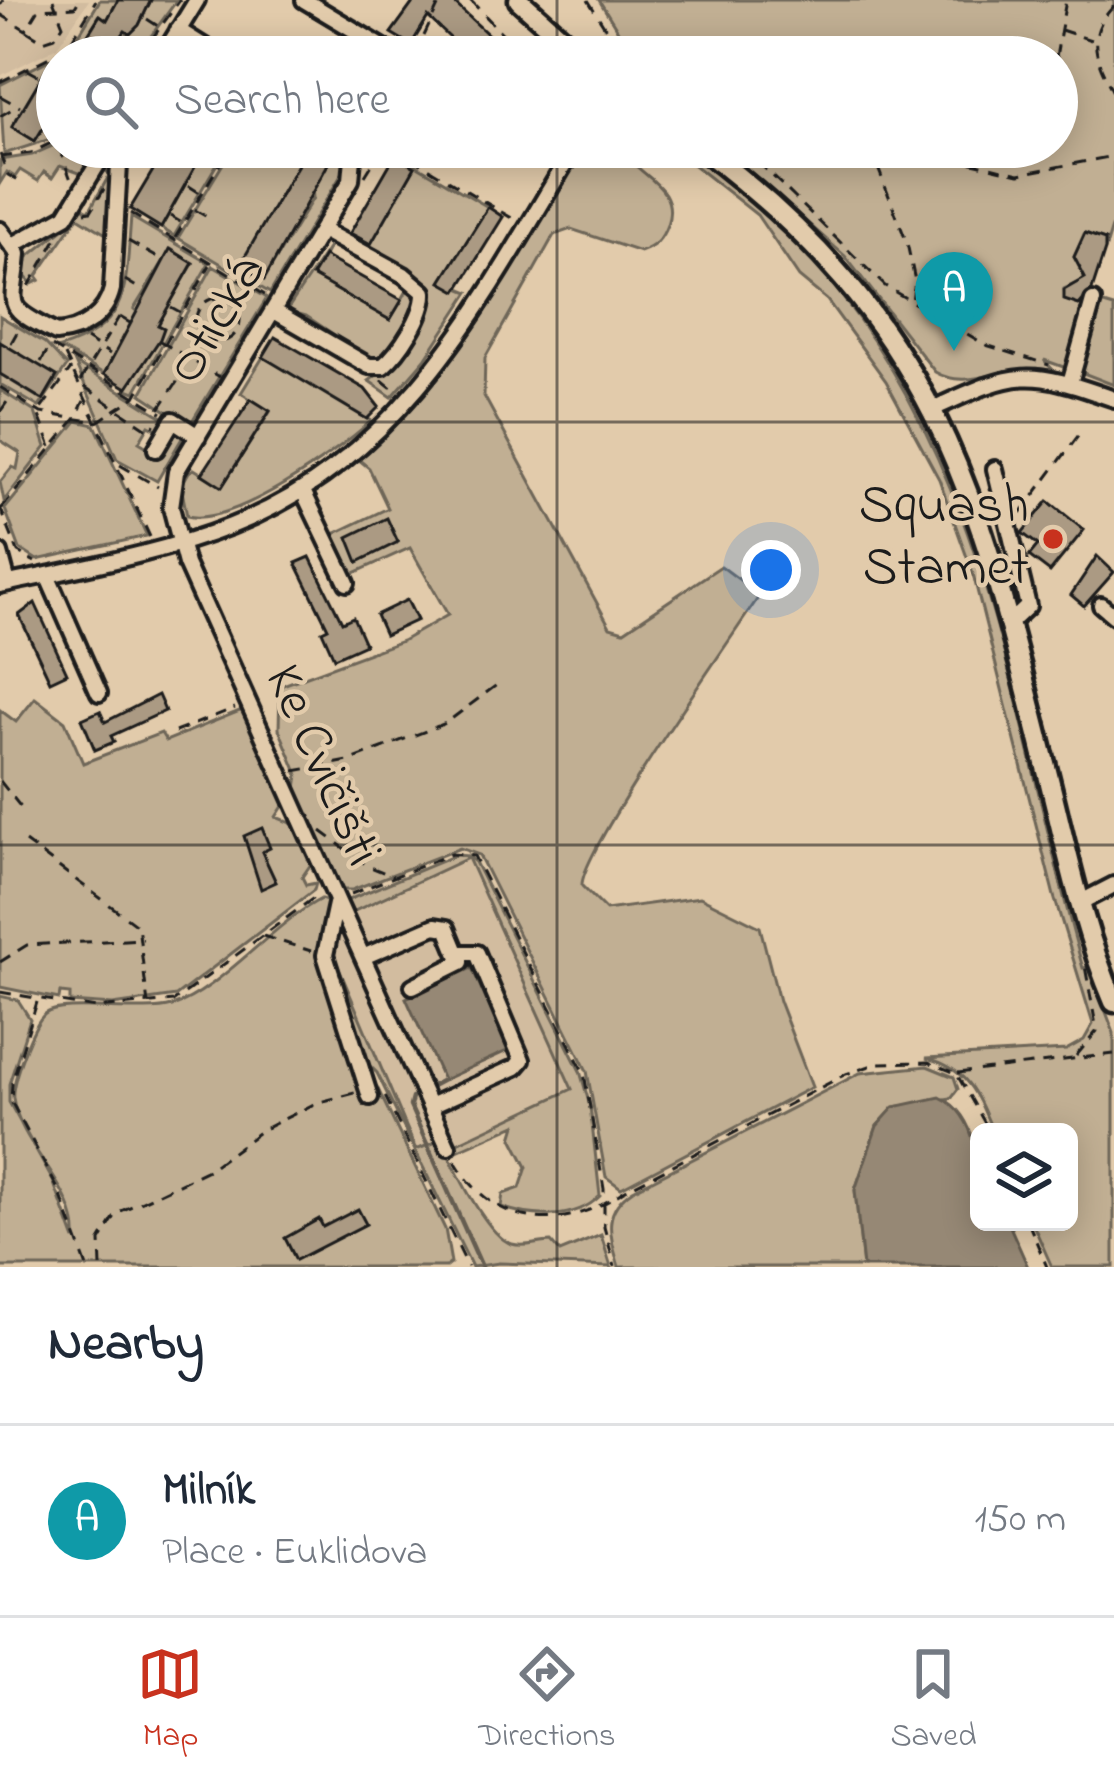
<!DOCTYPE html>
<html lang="en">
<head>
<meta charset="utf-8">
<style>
	:root { --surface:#fff; --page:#f6f6f7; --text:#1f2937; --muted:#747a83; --line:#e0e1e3; --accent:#c8321e }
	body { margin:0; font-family:"Indie Flower",sans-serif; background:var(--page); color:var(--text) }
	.controls { position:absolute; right:36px; bottom:36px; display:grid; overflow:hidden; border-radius:18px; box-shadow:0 6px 30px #0003 }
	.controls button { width:108px; height:108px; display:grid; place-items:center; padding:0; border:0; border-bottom:3px solid var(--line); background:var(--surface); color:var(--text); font:60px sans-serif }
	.you { position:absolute; left:771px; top:570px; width:42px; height:42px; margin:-30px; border:9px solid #fff; border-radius:50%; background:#1a73e8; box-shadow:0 0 0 18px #1a73e833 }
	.badge { display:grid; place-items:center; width:78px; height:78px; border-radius:50%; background:var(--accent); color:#fff; font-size:39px; font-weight:700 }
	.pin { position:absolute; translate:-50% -99px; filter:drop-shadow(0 3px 6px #0008) }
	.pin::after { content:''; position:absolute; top:63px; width:42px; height:36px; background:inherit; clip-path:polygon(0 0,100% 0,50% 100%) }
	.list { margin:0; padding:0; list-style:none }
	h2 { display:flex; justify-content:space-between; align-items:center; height:156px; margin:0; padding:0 48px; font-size:51px }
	h2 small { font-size:39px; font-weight:400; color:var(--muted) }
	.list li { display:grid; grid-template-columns:78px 1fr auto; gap:36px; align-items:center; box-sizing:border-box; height:192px; padding:0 48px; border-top:3px solid var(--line) }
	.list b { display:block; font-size:45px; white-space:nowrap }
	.list p { margin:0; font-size:39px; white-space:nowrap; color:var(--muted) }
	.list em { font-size:39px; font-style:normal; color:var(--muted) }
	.icon { flex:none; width:66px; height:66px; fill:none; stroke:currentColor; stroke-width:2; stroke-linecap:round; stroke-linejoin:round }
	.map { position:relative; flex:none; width:1114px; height:1267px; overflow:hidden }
	.search { position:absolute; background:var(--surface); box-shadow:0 6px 30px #0003; left:36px; right:36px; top:36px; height:132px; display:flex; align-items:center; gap:30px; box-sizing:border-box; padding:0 42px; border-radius:66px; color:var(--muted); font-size:45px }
	.sheet { height:348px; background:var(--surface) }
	nav { display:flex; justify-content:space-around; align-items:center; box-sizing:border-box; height:168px; border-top:3px solid var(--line); background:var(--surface); font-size:33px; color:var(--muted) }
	nav a { display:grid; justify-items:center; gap:6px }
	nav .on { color:var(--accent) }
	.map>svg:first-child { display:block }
	.built { fill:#d2bc9f }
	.green { fill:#c1af93; stroke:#6e6658; stroke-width:3 }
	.water { fill:#968874; stroke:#655d51; stroke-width:3 }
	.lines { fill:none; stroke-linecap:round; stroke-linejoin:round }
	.stream { stroke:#655d51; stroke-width:4.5 }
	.building { fill:#ab9a83; stroke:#1c1c1c; stroke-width:3 }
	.minor-casing { stroke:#1c1c1c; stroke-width:22 }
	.major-casing { stroke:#1c1c1c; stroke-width:27 }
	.path { stroke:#1c1c1c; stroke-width:3; stroke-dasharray:12 9; stroke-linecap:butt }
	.minor { stroke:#e2cbab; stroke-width:14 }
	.major { stroke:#e2cbab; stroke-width:18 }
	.grid { fill:none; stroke:#1c1c1c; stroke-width:3; stroke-opacity:0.55 }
	.poi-dot { fill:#c8321e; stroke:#e2cbab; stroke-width:4.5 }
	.labels { text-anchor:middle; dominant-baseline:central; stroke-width:9; stroke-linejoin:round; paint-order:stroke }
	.street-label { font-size:54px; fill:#1c1c1c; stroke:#e2cbab }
	.poi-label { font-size:54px; fill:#1c1c1c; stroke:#e2cbab; text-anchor:end }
</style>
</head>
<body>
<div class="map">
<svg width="1114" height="1267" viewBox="0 0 1114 1267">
	<rect width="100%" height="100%" fill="#e2cbab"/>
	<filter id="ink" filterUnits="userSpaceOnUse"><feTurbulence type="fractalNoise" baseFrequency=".00833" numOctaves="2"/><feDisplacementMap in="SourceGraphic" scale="24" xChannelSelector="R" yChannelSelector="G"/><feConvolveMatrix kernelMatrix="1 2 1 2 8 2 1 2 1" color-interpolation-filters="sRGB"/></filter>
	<g filter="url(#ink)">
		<path class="built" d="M0 0H89L57 47 0 76Z
			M468 857 572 1089 445 1149 440 1140 416 1151 332 952 341 918Z"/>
		<path class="green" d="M100 0H118L107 20 99 16 74 57H57V72L48 67 12 126 35 141 57 105V137L4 154 0 85 70 49Z
			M151 0H177L136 57H107L123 29 139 24Z
			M599 0H1114V221L1105 250V240L1084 234 1074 257 1086 272 1083 280 1064 289 1065 300 1079 305 1089 301 1069 369 1044 360 1055 372C1013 357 972 394 935 372L845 256 722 147H1057V57H627L631 52Z
			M57 144 100 147 82 174 60 166 52 178 44 172 38 181 20 170 15 177 7 172 0 183V160L32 155Z
			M206 147H227L174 236 161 228Z
			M233 147H308L241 265 264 279 313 198 312 188 335 151 330 147 344 151 343 172 270 293 178 238Z
			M385 147 488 207 442 281 469 292 425 359 392 397 369 381 395 361 431 299C426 266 374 252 347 238L350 233 370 244 414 167Z
			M584 147H619C636 176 681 185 667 225 662 239 655 247 640 252L571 229 554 235 485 358 484 396 610 627 624 631 721 566 760 595C733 636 579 854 582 886L606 910 700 897 760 927 779 1001 812 1087 621 1188 606 1177 587 1071 479 855 460 848 352 890H338L295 795 298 775 279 729 280 686 402 641 448 615 410 548 352 574 334 534 388 508 369 468 358 459C460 378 517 256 584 147Z
			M671 147C693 150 720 178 739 191 780 220 811 256 841 295 995 491 1017 740 1083 968L1089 967 1114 1033V1267H1052L1032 1222H1069V1132H993C978 1096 968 1068 926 1058L1066 1050 1084 1040 1093 1024 1054 896 973 574 939 479 886 381 827 300 799 277 757 215Z
			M109 157H114L106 234 78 217 37 276 40 280 32 284 23 274 24 260 63 229 80 206 89 211 110 174 102 168Z
			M131 217 209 263 135 392 127 389 163 328 157 324 193 264 171 249 134 309 140 314 104 374 60 348C133 325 125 284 131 217Z
			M329 247 312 276 390 320 411 284 419 290C420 312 396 352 376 363L306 316 291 312 289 307Z
			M213 266 267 298 189 426 141 394Z
			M1097 302 1114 307V385L1078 371Z
			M0 316 45 343 67 366 39 407 0 384V374L42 400 56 377 0 342Z
			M263 357 355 406 371 421C336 452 234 527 187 516L181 486 189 472 194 469 222 486 270 412 241 393Z
			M75 363 169 421 162 432 149 425 139 442 159 454 172 433H185L157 481 117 459Z
			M0 390 35 412 46 447 4 501 0 482 12 467 17 469 20 453 0 440Z
			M77 421 95 425 147 536 37 560 20 549 5 509Z
			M35 698 65 721 83 763 161 733 166 741 247 708 287 800 276 817 298 826 313 861 302 877 306 885 316 883 314 890 176 996 113 1005 70 1002V994L60 993 59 999 0 987V710L16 722Z
			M456 855 468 856 475 862 580 1071 590 1106 600 1196C575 1221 532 1218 501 1207L503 1194 520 1188 527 1167 512 1138 516 1125 455 1152 453 1145 572 1089 468 858 348 914 343 902Z
			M321 899 332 903 321 952 371 1086 377 1087 445 1229 451 1263 446 1267H0V996L18 1000 30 1019 9 1084V1102L53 1181 75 1240C79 1189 20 1148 13 1098 11 1083 33 1023 45 1014 61 1000 143 1015 172 1006 218 992 272 924 321 899Z
			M332 952 416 1150 441 1140C454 1166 486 1236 512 1244 525 1248 538 1242 551 1242L560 1252 601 1235 611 1267 499 1263 472 1267 377 1073 364 1060Z
			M927 1066 954 1077 958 1089 951 1098 895 1107 877 1126 855 1190 863 1267H619C610 1235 601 1211 633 1190L860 1073Z"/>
		<path class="water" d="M472 968 509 1050 443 1080 406 998Z
			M940 1097C984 1118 979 1181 979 1222H1008L1028 1267H863L855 1190 877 1126 894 1107Z"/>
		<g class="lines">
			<path class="stream" d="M430 1087 443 1080
				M412 1098 410 1106 482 1267"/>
		</g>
		<path class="building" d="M118 0H151L139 25 130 34 125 31 107 57H74L100 15 107 20Z
			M415 0H451L512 57H470L428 17 411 45 391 33Z
			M48 66 57 72V105L35 141 12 127Z
			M167 147H206L161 228 130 209Z
			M308 147H324L333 155 264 280 240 265Z
			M395 155 415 167 371 244 350 233Z
			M488 207 503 217 457 291 441 282Z
			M1085 233 1105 240V250L1092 290 1079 305 1064 300V290L1085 278 1074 257Z
			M170 249 193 263 158 325 164 328 160 339 127 388 104 374Z
			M324 256 402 300 390 320 312 276Z
			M275 337 365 389 379 407 367 419 263 357Z
			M0 342 57 376 43 400 0 374Z
			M251 399 270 411 222 487 202 474Z
			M1048 501 1084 530 1050 572 1029 556 1038 545 1022 533Z
			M387 518 398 542 358 562 348 537Z
			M1097 556 1114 572 1084 606 1071 595Z
			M310 557 342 622 353 617 365 644 334 658 322 631 328 628 296 563Z
			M407 600 417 620 385 635 376 615Z
			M35 603 67 673 50 681 19 615Z
			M158 695 165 711 111 736 114 742 95 750 82 719 100 711 105 722Z
			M262 828 270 848 262 852 276 882 261 889 244 836Z
			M358 1209 366 1224 296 1260 285 1238 319 1219 323 1227Z"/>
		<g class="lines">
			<defs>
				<path id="minor" d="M304 0 399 57
					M178 30 221 57
					M162 57 197 0
					M354 147 351 180 176 472 171 507 186 564 448 1147
					M548 147 568 159
					M0 230 18 254C14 308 0 305 56 333 83 331 106 315 112 289L120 147
					M15 244 66 216 108 147
					M274 311 369 366H383C400 352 425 314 424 292L404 275 322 230
					M1070 383 1093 301
					M935 408C1018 370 1027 368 1114 399
					M156 449 173 420 198 436
					M995 469 1028 606 1010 623
					M303 491 347 583
					M0 553 8 583
					M47 575 99 693
					M0 585C77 568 157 555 231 526 404 459 485 296 575 147
					M1101 605 1114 616
					M1079 903 1114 885
					M336 904 325 955 370 1097
					M363 957 435 926 447 928 461 962 413 986
					M430 1106 516 1067 522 1060 477 953H461"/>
				<path id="major" d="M519 0 583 57
					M700 147C942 329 978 495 1048 775 1067 851 1083 930 1114 1002"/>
			</defs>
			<use href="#minor" class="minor-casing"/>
			<use href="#major" class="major-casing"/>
			<path class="path" d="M470 0 525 57
				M588 0 617 47 631 57
				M0 5 3 0
				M1114 6C1084 36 1096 60 1114 94
				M0 14 26 30 39 9 75 7 79 0
				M147 19 161 28
				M1061 30 1091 40
				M27 31 43 41 55 37 63 25 53 0
				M122 45 138 55
				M589 45 602 29
				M415 55 441 0
				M139 57 180 0
				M1056 57 1066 0
				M28 70 39 76
				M0 82 67 48 96 0
				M0 96 20 107
				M0 116 14 108
				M51 126 57 130
				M59 147 71 180
				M393 147 515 220
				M743 147 885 286 986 345 1049 365
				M870 147 907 243 915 281 912 301
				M932 147 952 158 1019 174 1114 156
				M132 151 154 165
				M0 154 8 175 20 182
				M205 155 218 163
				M0 157 31 153 57 140
				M365 176 383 147
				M189 186 200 193
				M195 210 207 217
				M85 212 91 211 104 189
				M130 213 265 295
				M170 216 182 223
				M175 238 230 147
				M128 241 158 258
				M125 280 140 289
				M29 286 57 238
				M196 320a22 22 0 1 1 44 0a22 22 0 1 1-44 0Z
				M230 300 241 283
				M171 307 180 312
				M119 317 79 383 146 428 149 423 155 426
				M120 317 130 323
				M86 339 110 354
				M160 341 220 377
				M11 343 20 327
				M52 346 162 413
				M65 355 150 537
				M41 362 50 346
				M382 380 398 393
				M0 387 41 413 97 422 135 397 210 265
				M159 409 177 382 183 355 211 341
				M0 412 12 395
				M51 447 38 413 71 369
				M120 465 158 487
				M0 507 18 552 35 562
				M2 508 76 418 84 401
				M1021 513 1081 432
				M175 732 235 708
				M294 771 349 761 446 723 498 684
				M0 781 23 810
				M321 831 368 866 393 876
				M25 842 138 926 148 1004
				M351 894 451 854 474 856 584 1073 604 1189V1227L615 1267
				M263 936 311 951
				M0 962 27 945 143 939
				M0 992 96 1008 174 1001 319 894
				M37 1002 12 1082 11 1101 60 1193 87 1267
				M1076 1056 1097 1031 1085 966
				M958 1073 1114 1054
				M385 1096 468 1267
				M455 1161C493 1228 563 1234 622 1192L846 1074 879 1063 928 1062 956 1073 990 1132
				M1028 1222 1047 1267
				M101 1267 100 1241 117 1213 208 1170 262 1130 316 1103 355 1093"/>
			<use href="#minor" class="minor"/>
			<use href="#major" class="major"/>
		</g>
	</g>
	<path class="grid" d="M557 0V57M557 147V1267M0 422H1114M0 845H1114"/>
	<circle class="poi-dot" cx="1053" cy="539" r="12"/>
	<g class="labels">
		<g class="street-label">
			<text transform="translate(218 321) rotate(-59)">Otická</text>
			<text transform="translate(321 766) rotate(66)">Ke Cvičišti</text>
		</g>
		<g class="poi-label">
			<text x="1029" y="508">Squash<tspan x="1029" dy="62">Stamet</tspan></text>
		</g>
	</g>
</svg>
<div class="controls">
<button><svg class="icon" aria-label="layers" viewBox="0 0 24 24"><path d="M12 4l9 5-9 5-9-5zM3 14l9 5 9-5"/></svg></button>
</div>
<div class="you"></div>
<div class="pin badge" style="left:954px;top:351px;background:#0f9aa8">A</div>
<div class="search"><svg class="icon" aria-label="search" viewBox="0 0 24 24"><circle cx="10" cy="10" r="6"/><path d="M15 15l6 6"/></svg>Search here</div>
</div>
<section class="sheet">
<h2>Nearby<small></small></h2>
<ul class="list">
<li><span class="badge" style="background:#0f9aa8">A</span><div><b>Milník</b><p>Place · Euklidova</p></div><em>150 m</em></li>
</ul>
</section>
<nav>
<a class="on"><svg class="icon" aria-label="map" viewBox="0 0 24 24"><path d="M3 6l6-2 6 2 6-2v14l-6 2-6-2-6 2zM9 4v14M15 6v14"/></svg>Map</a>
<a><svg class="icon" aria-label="directions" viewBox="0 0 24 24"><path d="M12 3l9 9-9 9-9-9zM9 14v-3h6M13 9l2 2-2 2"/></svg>Directions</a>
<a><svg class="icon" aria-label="saved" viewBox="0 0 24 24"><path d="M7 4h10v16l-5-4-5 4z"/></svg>Saved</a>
</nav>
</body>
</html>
